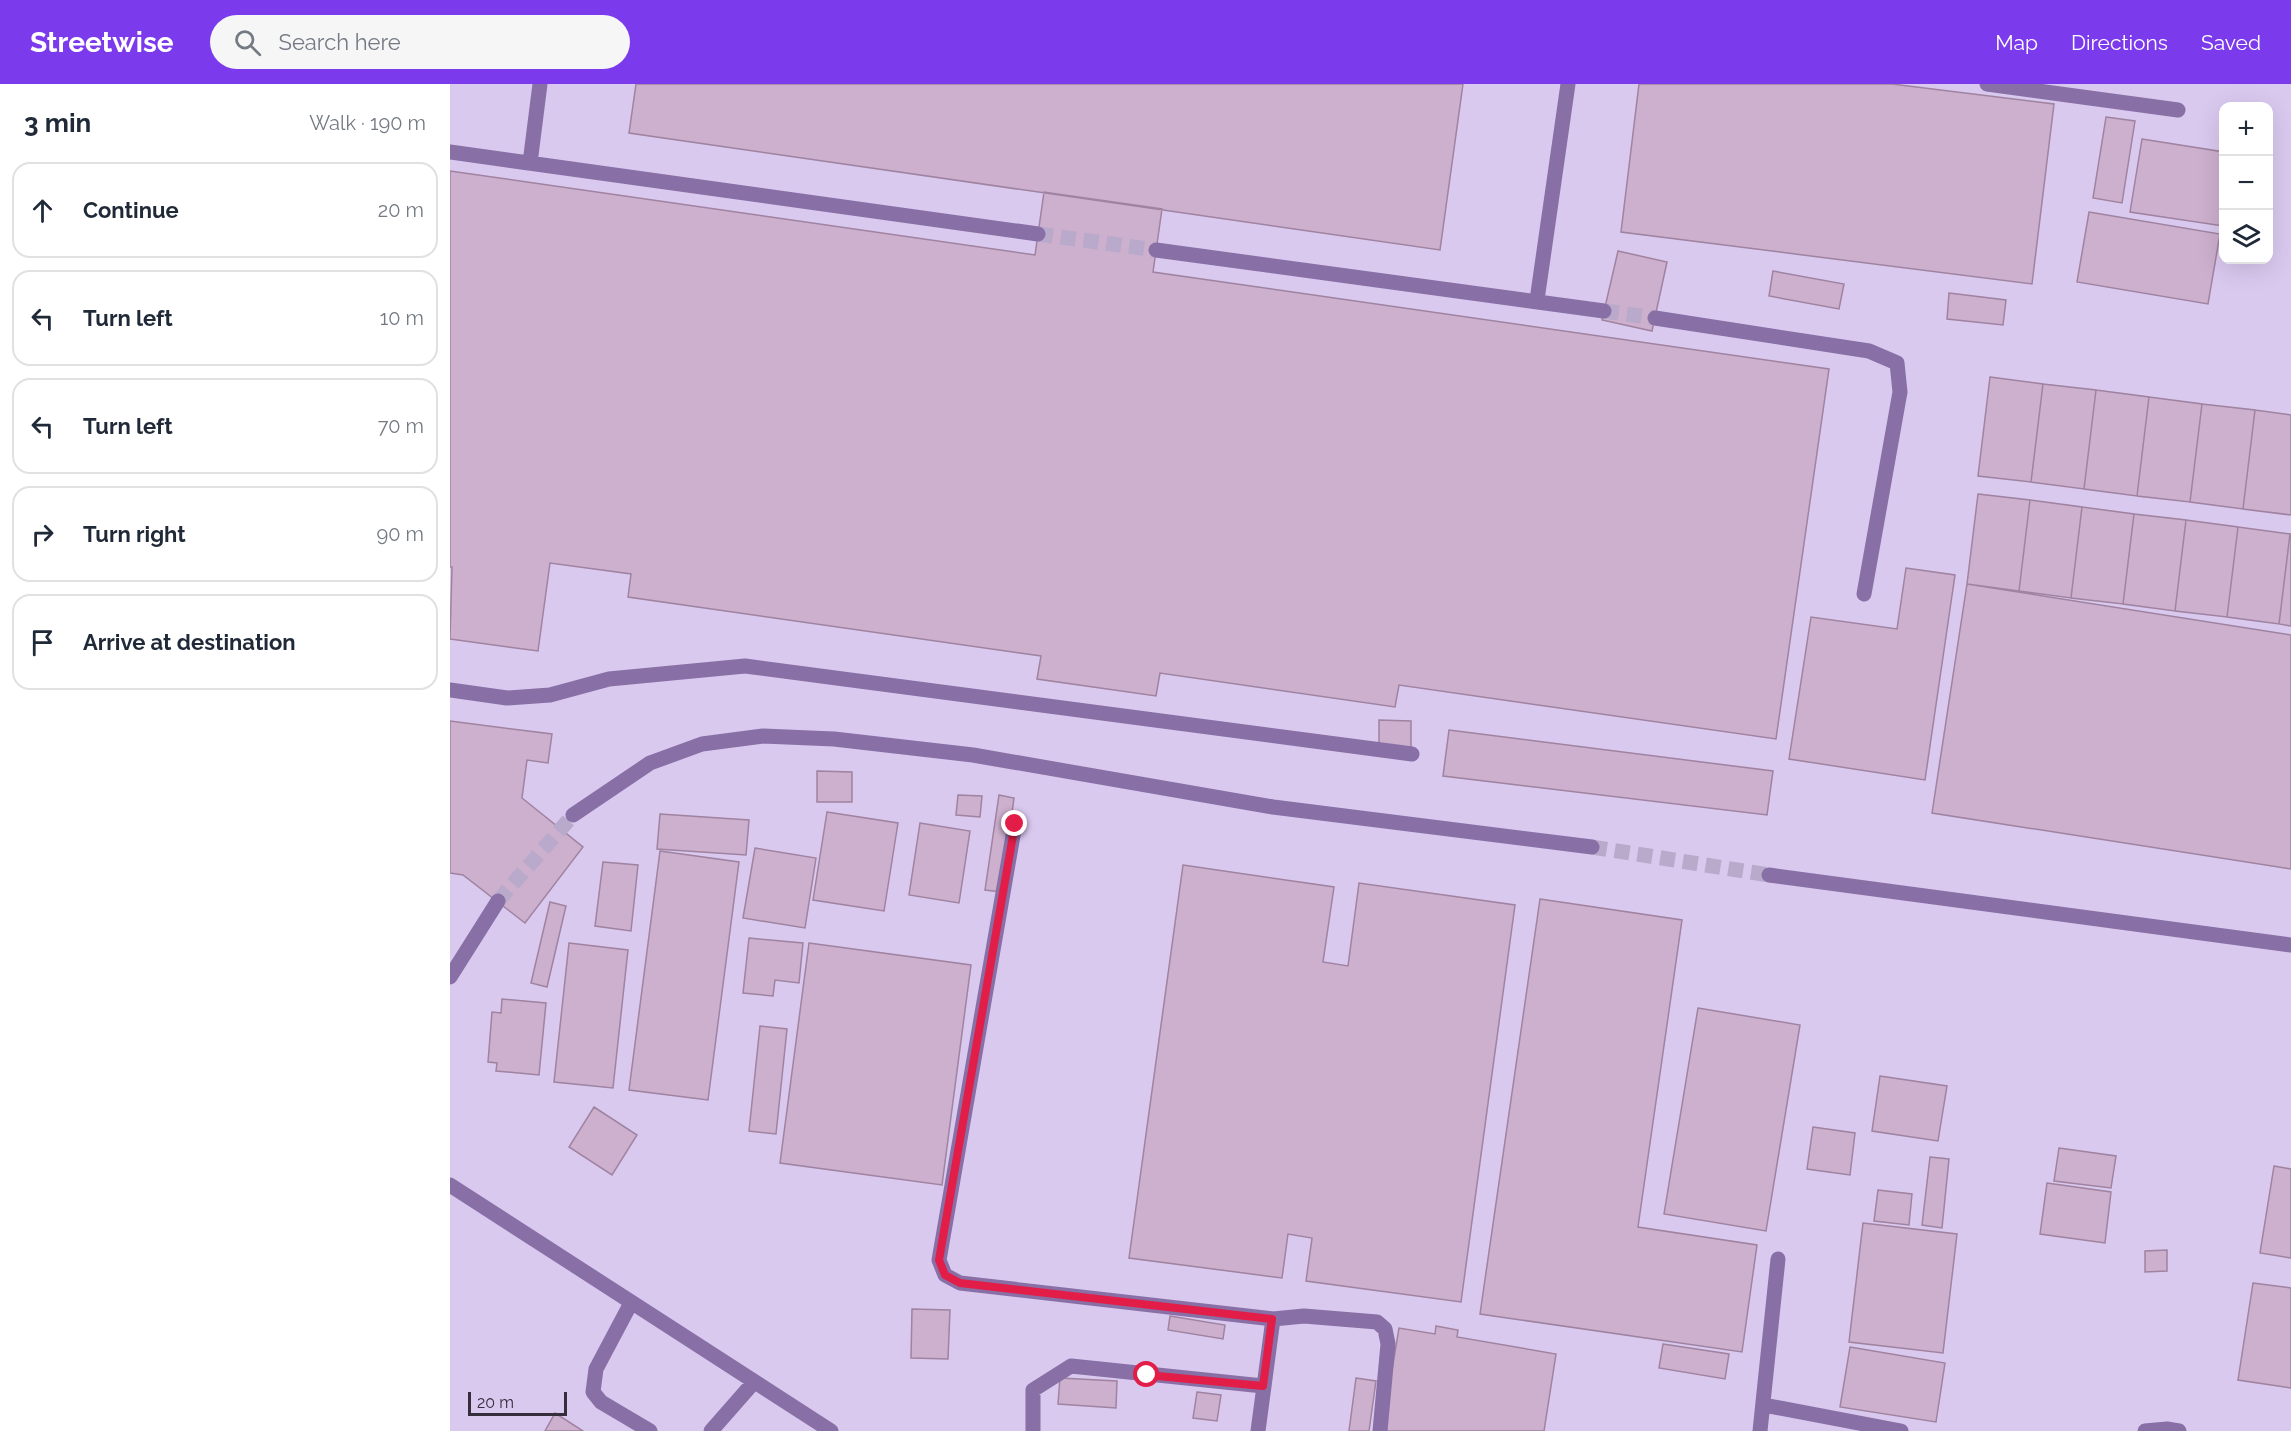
<!DOCTYPE html>
<html lang="en">
<head>
<meta charset="utf-8">
<style>
	:root { --surface:#fff; --page:#f6f6f7; --text:#1f2937; --muted:#747a83; --line:#e0e1e3; --accent:#7c3aed }
	body { margin:0; font-family:Raleway,sans-serif; background:var(--page); color:var(--text) }
	.controls { position:absolute; right:18px; top:18px; display:grid; overflow:hidden; border-radius:12px; box-shadow:0 6px 24px #0002 }
	.controls button { width:54px; height:54px; display:grid; place-items:center; padding:0; border:0; border-bottom:2px solid var(--line); background:var(--surface); color:var(--text); font:30px sans-serif }
	.scale { position:absolute; left:18px; bottom:15px; width:99px; box-sizing:border-box; padding-left:6px; border:3px solid #342d3c; border-top:0; font-size:16px; line-height:21px; white-space:nowrap; color:#342d3c; -webkit-text-stroke:4px #dac9ef; paint-order:stroke }
	.stop { position:absolute; width:18px; height:18px; margin:-14px; border:4px solid #e11d48; border-radius:50%; background:#fff }
	.stop.end { background:#e11d48; border-color:#fff; box-shadow:0 2px 6px #0008 }
	.list { margin:0; padding:0; list-style:none }
	h2 { display:flex; justify-content:space-between; align-items:center; height:78px; margin:0; padding:0 24px; font-size:26px }
	h2 small { font-size:20px; font-weight:400; color:var(--muted) }
	.list li { display:grid; grid-template-columns:39px 1fr auto; gap:18px; align-items:center; box-sizing:border-box; height:96px; margin:0 12px 12px; padding:0 12px; border:2px solid var(--line); border-radius:18px }
	.list b { display:block; font-size:22px; white-space:nowrap }
	.list em { font-size:20px; font-style:normal; color:var(--muted) }
	.icon { flex:none; width:33px; height:33px; fill:none; stroke:currentColor; stroke-width:2; stroke-linecap:round; stroke-linejoin:round }
	.map { position:relative; flex:none; width:1841px; height:1347px; overflow:hidden }
	header { display:flex; align-items:center; gap:36px; box-sizing:border-box; height:84px; padding:0 30px; background:var(--accent); color:#fff }
	header strong { font-size:28px }
	nav { display:flex; gap:33px; margin-inline-start:auto; font-size:21px }
	.search { width:420px; height:54px; background:var(--page); display:flex; align-items:center; gap:15px; box-sizing:border-box; padding:0 21px; border-radius:33px; color:var(--muted); font-size:22px }
	main { display:flex }
	aside { flex:1; background:var(--surface) }
	.map>svg:first-child { display:block }
	.building { fill:#cdafce; stroke:#9f83a0; stroke-width:1.5 }
	.lines { fill:none; stroke-linecap:round; stroke-linejoin:round }
	.minor-tunnel { stroke:#b9aacb; stroke-width:15; stroke-dasharray:15 8; stroke-linecap:butt }
	.minor { stroke:#886fa6; stroke-width:15 }
	.route { stroke:#e11d48; stroke-width:8 }
</style>
</head>
<body>
<header>
<strong>Streetwise</strong>
<div class="search"><svg class="icon" aria-label="search" viewBox="0 0 24 24"><circle cx="10" cy="10" r="6"/><path d="M15 15l6 6"/></svg>Search here</div>
<nav><a>Map</a><a>Directions</a><a>Saved</a></nav>
</header>
<main>
<aside>
<h2>3 min<small>Walk · 190 m</small></h2>
<ul class="list">
<li><svg class="icon" aria-label="ahead" viewBox="0 0 24 24"><path d="M12 20V5M6 11l6-6 6 6"/></svg><div><b>Continue</b></div><em>20 m</em></li>
<li><svg class="icon" aria-label="left" viewBox="0 0 24 24"><path d="M17 20v-9H6M10 6l-5 5 5 5"/></svg><div><b>Turn left</b></div><em>10 m</em></li>
<li><svg class="icon" aria-label="left" viewBox="0 0 24 24"><path d="M17 20v-9H6M10 6l-5 5 5 5"/></svg><div><b>Turn left</b></div><em>70 m</em></li>
<li><svg class="icon" aria-label="right" viewBox="0 0 24 24"><path d="M7 20v-9h11M14 6l5 5-5 5"/></svg><div><b>Turn right</b></div><em>90 m</em></li>
<li><svg class="icon" aria-label="arrive" viewBox="0 0 24 24"><path d="M6 21V4h12l-3 4 3 4H6"/></svg><div><b>Arrive at destination</b></div></li>
</ul>
</aside>
<div class="map">
<svg width="1841" height="1347" viewBox="0 0 1841 1347">
	<rect width="100%" height="100%" fill="#dac9ef"/>
	<path class="building" d="M186 0H1013L990 166 179 49Z
		M1189 0H1442L1604 20 1582 200 1171 148Z
		M1656 33 1685 37 1672 119 1643 114Z
		M1692 55 1774 68 1773 142 1680 128Z
		M0 87 585 171 594 108 712 125 703 188 1379 285 1326 655 949 601 945 623 710 589 706 612 587 595 591 572 178 513 181 490 100 479 88 567 0 555 2 483H0Z
		M1639 128 1770 150 1758 220 1627 198Z
		M1168 167 1217 178 1202 247 1152 236Z
		M1323 187 1394 200 1389 225 1319 212Z
		M1499 209 1556 216 1553 241 1497 235Z
		M1540 293 1593 300 1581 398 1528 392Z
		M1593 300 1646 306 1634 405 1581 398Z
		M1646 306 1699 313 1687 412 1634 405Z
		M1699 313 1752 320 1740 418 1687 412Z
		M1752 320 1805 326 1793 425 1740 418Z
		M1805 326 1841 331V431L1793 425Z
		M1528 410 1580 416 1569 507 1517 500Z
		M1580 416 1632 423 1621 514 1569 507Z
		M1632 423 1684 430 1673 520 1621 514Z
		M1684 430 1736 436 1725 527 1673 520Z
		M1736 436 1788 443 1777 533 1725 527Z
		M1788 443 1840 450 1829 540 1777 533Z
		M1840 450H1841V542L1829 540Z
		M1456 484 1505 491 1475 696 1339 675 1361 533 1447 545Z
		M1517 500 1841 551V785L1482 729Z
		M929 636 961 637V663H929Z
		M0 637 102 650 98 679 77 676 72 714 133 763 75 839 13 791 0 789Z
		M999 646 1323 687 1317 731 993 692Z
		M367 687 402 688V718H367Z
		M508 711 532 712 530 733 506 731Z
		M549 711 564 714 551 808 535 806Z
		M377 728 448 739 434 827 363 816Z
		M210 730 299 736 296 771 207 765Z
		M470 739 520 747 509 819 459 811Z
		M305 764 366 774 355 844 293 834Z
		M210 767 289 778 258 1016 179 1006Z
		M153 778 188 781 181 847 145 842Z
		M733 781 884 803 873 878 898 882 909 799 1065 821 1011 1218 856 1197 862 1154 838 1150 832 1194 679 1174Z
		M1090 815 1232 836 1188 1143 1307 1161 1292 1268 1030 1230Z
		M100 818 116 822 97 903 81 899Z
		M299 854 353 859 349 899 325 896 323 912 293 909Z
		M119 859 178 866 163 1004 104 998Z
		M359 859 521 881 492 1101 330 1079Z
		M52 915 96 919 89 991 46 987 47 979 38 978 42 928 51 929Z
		M1248 924 1350 941 1316 1147 1214 1130Z
		M310 942 337 945 326 1050 299 1047Z
		M1430 992 1497 1002 1488 1057 1422 1047Z
		M144 1023 187 1051 162 1091 119 1063Z
		M1363 1043 1405 1049 1400 1091 1357 1085Z
		M1609 1064 1666 1072 1661 1104 1604 1097Z
		M1480 1073 1499 1075 1492 1144 1472 1141Z
		M1824 1082 1841 1085V1174L1810 1169Z
		M1597 1099 1661 1108 1655 1159 1590 1150Z
		M1428 1106 1462 1110 1459 1141 1424 1137Z
		M1413 1139 1507 1150 1493 1269 1399 1258Z
		M1717 1166V1187L1695 1188V1167Z
		M1803 1199 1841 1204V1304L1788 1296Z
		M462 1225 500 1226 498 1275 461 1274Z
		M720 1232 775 1241 773 1255 718 1246Z
		M986 1242 1008 1246 1007 1253 1106 1270 1094 1347H932L949 1244 985 1250Z
		M1213 1260 1279 1270 1275 1295 1209 1284Z
		M1400 1263 1495 1279 1486 1338 1390 1323Z
		M610 1294 667 1297 666 1324 608 1320Z
		M906 1294 926 1297 919 1347H899Z
		M747 1308 771 1311 767 1337 743 1334Z
		M105 1329 133 1347H95Z"/>
	<g class="lines">
		<path class="minor-tunnel" d="M588 150 706 166
			M1154 227 1205 234
			M1142 763 1319 791
			M48 817 123 731"/>
		<path class="minor" d="M1537 0 1728 26
			M0 68 588 150
			M80 79 90 0
			M706 166 1154 227
			M1087 216 1118 0
			M1205 234 1419 267 1447 279 1450 308 1414 510
			M0 606 57 614 100 611 159 595 295 582 962 670
			M123 731 200 679 252 660 313 652 384 655 523 671 823 723 1142 763
			M565 740 489 1176 495 1191 510 1199 823 1235 808 1347
			M1319 791 1841 861
			M0 893 48 817
			M0 1101 381 1347
			M181 1219 146 1285 143 1308 151 1318 200 1347
			M823 1235 854 1232 927 1238 935 1245 938 1260 930 1347
			M1314 1321 1451 1347
			M261 1347 304 1298
			M583 1347V1306L621 1282 813 1302
			M1310 1347 1328 1175
			M1695 1347 1717 1345 1729 1347"/>
	</g>
	<g class="lines">
		<path class="route" d="M565 740 489 1176 495 1191 510 1199 822 1235 813 1302 697 1291"/>
	</g>
</svg>
<div class="controls">
<button>+</button>
<button>−</button>
<button><svg class="icon" aria-label="layers" viewBox="0 0 24 24"><path d="M12 4l9 5-9 5-9-5zM3 14l9 5 9-5"/></svg></button>
</div>
<div class="scale">20 m</div>
<div class="stop" style="left:697px;top:1291px"></div>
<div class="stop end" style="left:565px;top:740px"></div>
</div>
</main>
</body>
</html>
